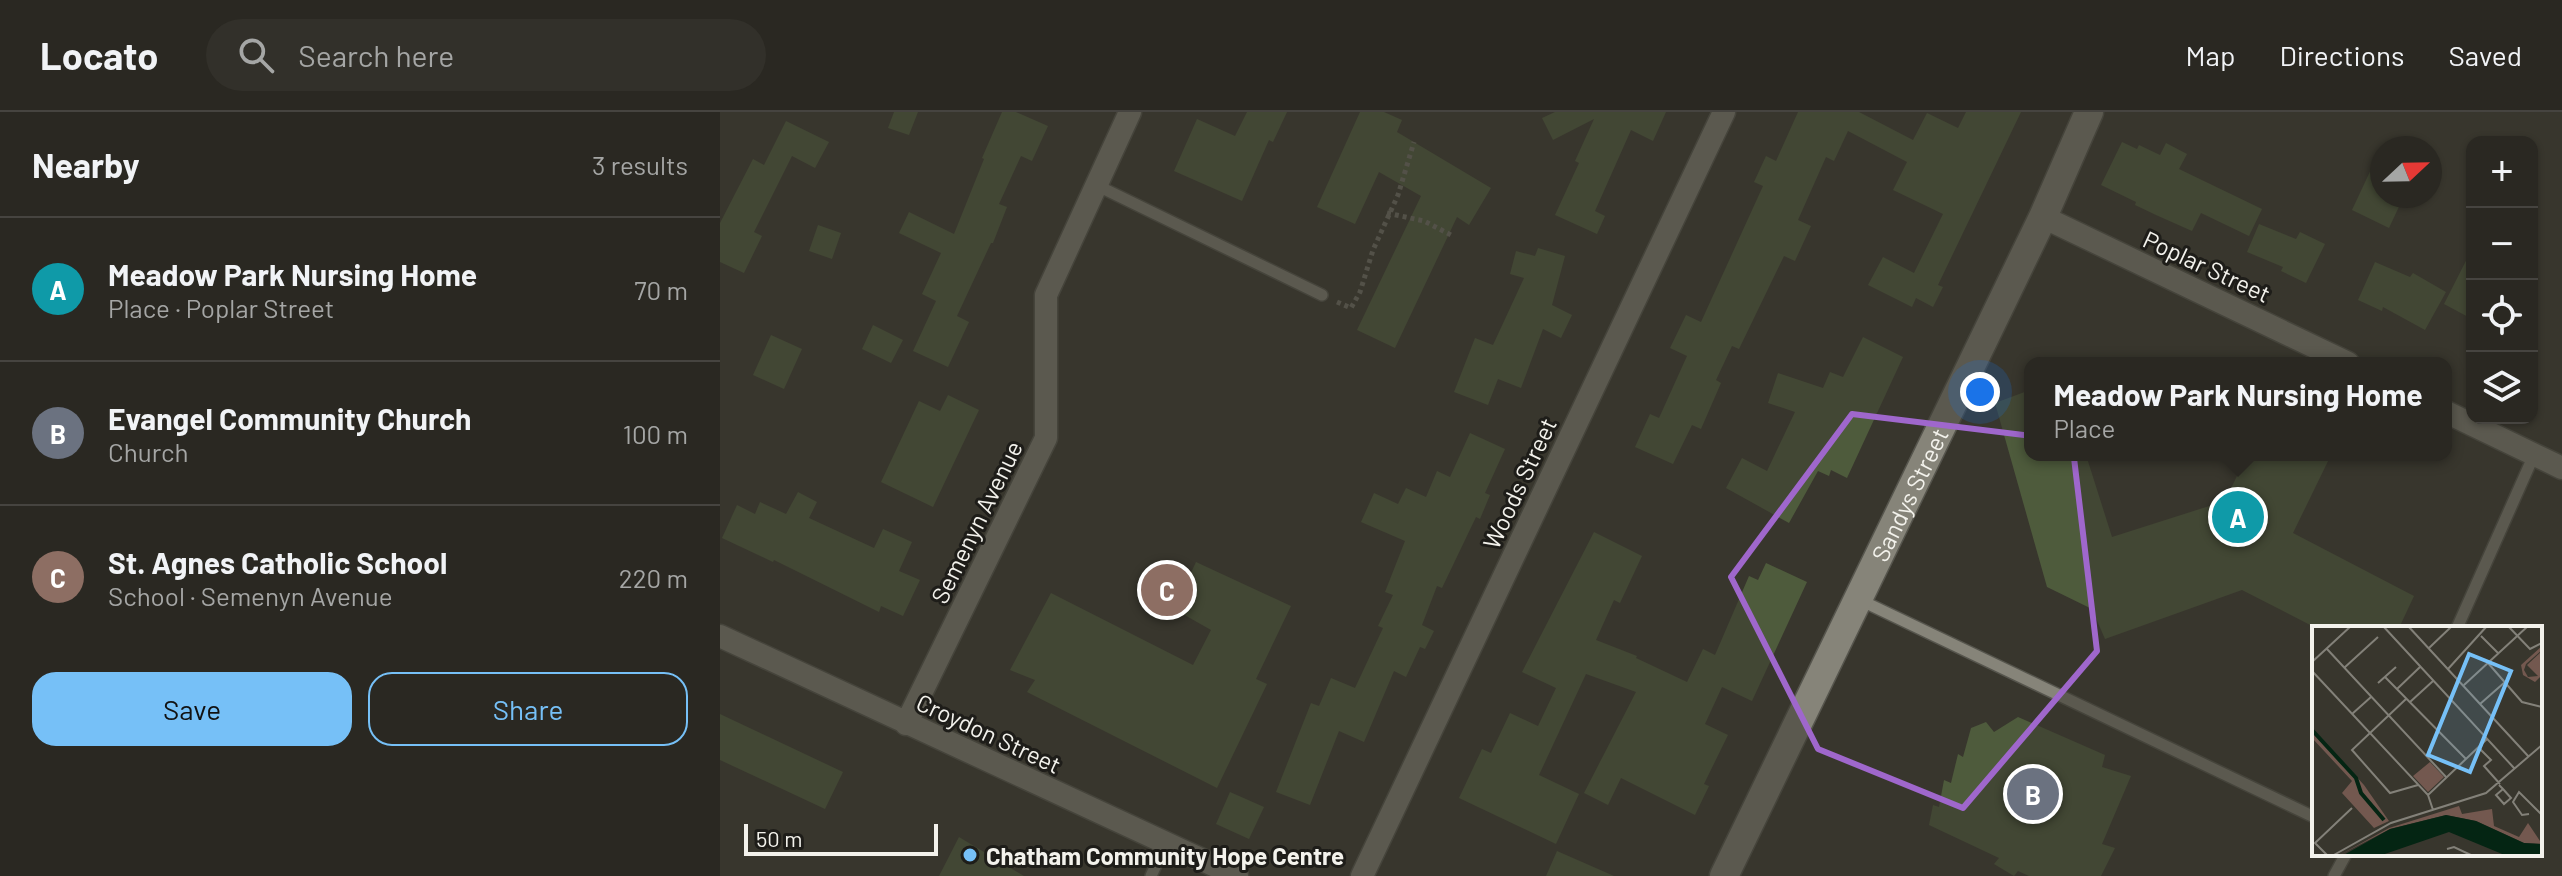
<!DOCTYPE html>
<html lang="en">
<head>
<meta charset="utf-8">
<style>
	:root { --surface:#2a2822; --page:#32302a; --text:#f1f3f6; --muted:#a5a6a5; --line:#464440; --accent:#76c0f7 }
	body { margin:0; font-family:Barlow,sans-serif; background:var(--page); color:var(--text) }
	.controls { position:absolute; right:24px; top:24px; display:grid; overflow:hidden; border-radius:16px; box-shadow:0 2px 6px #0004 }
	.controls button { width:72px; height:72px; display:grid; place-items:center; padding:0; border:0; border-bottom:2px solid var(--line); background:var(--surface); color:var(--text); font:40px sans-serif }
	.compass { position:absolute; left:1650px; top:24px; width:72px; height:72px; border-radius:50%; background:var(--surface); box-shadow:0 2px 6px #0004; rotate:68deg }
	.scale { position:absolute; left:24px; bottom:20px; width:194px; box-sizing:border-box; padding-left:8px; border:4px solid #f3f2ec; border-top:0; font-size:22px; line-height:28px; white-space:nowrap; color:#f3f2ec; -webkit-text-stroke:6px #1e1d19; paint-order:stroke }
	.you { position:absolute; left:1260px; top:280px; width:28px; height:28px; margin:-20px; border:6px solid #fff; border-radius:50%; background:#1a73e8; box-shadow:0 0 0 12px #1a73e833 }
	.badge { display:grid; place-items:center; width:52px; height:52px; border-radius:50%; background:var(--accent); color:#fff; font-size:26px; font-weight:700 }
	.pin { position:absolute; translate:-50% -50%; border:4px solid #fff; box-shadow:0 2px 8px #0006 }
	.popup { position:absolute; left:1304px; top:245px; width:428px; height:104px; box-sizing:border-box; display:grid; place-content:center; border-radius:16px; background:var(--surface); filter:drop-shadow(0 2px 6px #0005); font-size:26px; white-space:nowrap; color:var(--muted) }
	.popup b { font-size:30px; color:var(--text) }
	.popup::after { content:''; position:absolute; left:50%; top:100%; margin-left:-16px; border:16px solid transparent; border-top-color:var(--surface) }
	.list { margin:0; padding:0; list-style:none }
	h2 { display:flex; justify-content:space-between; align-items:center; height:104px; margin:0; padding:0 32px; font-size:34px }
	h2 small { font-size:26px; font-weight:400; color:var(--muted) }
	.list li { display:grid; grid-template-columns:52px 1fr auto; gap:24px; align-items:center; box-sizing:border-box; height:144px; padding:0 32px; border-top:2px solid var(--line) }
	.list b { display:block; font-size:30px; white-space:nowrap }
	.list p { margin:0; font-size:26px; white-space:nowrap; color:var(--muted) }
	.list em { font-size:26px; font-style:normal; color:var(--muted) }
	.actions { display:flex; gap:16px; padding:24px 32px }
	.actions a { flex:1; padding:18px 0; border:2px solid var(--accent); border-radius:24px; text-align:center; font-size:28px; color:var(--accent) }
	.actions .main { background:var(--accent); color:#111 }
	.icon { flex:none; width:44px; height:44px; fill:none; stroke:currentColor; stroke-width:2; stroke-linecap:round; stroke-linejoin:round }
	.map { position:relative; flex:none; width:1842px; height:764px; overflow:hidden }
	header { display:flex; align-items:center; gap:48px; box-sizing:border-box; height:112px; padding:0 40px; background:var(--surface); border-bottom:2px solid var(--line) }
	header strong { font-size:38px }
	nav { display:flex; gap:44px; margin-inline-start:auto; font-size:28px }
	.search { width:560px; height:72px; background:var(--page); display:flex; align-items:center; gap:20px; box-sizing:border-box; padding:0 28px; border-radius:44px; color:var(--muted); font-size:30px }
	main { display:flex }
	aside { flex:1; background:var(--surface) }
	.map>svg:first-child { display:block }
	.building { fill:#4e5b3c }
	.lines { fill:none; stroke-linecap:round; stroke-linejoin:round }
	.service-casing { stroke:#56554d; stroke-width:14 }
	.minor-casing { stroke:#56554d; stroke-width:25 }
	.tertiary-casing { stroke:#56554d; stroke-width:31 }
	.path { stroke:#737169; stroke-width:5; stroke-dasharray:4 4; stroke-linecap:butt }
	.service { stroke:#868479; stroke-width:11 }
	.minor { stroke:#868479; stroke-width:22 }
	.tertiary { stroke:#868479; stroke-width:28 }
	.marked { fill:none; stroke:#9f67cc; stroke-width:6; stroke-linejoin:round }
	.poi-dot { fill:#76c0f7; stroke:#1e1d19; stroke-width:3 }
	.labels { text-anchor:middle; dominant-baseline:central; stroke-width:6; stroke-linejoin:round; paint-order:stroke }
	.street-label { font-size:24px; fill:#f3f2ec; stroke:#1e1d19 }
	.poi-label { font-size:24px; font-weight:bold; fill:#f3f2ec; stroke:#1e1d19; text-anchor:start }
	.inset-river { fill:none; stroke:#042513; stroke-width:4 }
	.inset-road { fill:none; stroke:#838179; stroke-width:2 }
	.view { fill:#76c0f7; fill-opacity:0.15; stroke:#76c0f7; stroke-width:4 }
	.inset-edge { fill:none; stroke:#f3f2ec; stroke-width:4 }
</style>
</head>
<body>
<header>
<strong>Locato</strong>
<div class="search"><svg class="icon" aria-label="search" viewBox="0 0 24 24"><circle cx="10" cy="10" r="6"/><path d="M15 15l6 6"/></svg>Search here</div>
<nav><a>Map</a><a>Directions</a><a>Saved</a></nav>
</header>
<main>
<aside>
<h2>Nearby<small>3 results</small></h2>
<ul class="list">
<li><span class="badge" style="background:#0f9aa8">A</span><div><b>Meadow Park Nursing Home</b><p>Place · Poplar Street</p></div><em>70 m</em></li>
<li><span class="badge" style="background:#6b7280">B</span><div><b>Evangel Community Church</b><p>Church</p></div><em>100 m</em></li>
<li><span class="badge" style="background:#8d6e63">C</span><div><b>St. Agnes Catholic School</b><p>School · Semenyn Avenue</p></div><em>220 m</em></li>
</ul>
<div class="actions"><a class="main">Save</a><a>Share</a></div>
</aside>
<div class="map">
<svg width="1842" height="764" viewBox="0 0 1842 764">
	<rect width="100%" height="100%" fill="#38362d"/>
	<path class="building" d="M174 0H198L189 23 168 16Z
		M282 0H296L328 14 312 49 301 44 279 92 287 95 273 131H271L237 204 249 210 228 255 193 239 216 189 202 182 221 141 179 121 189 100 234 122 264 47 262 46Z
		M527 0H567L553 30 549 28 522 89 454 59 477 7 515 24Z
		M640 0H664L682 8 677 20 771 76 749 113 737 105 675 236 637 218 701 84 659 60 635 112 597 95Z
		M835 0H946L933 29 911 18 875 99 885 104 877 122 835 103 859 51 855 49 874 7 833 28 822 6Z
		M1078 0H1139L1193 28 1207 1 1238 16 1246 0H1301L1218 173 1223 175 1213 195 1196 186 1192 195 1148 173 1163 145 1194 161 1223 102 1173 78 1187 50 1128 19 1114 49 1106 45 1078 108 1091 114 1075 149 1064 144 1019 237 1012 234 996 268 1001 271 981 317 972 313 953 352 915 335 930 302 939 306 967 244 950 236 966 203 981 210 1043 74 1034 70 1046 44 1056 49Z
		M66 9 109 30 95 56 72 44 34 120 42 124 24 161 0 150V111L33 47 44 53Z
		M1402 30 1417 37 1419 33 1440 43 1446 31 1467 42 1459 57 1542 97 1529 124 1481 101 1472 119 1436 103 1415 93 1416 90 1381 73Z
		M1662 34V84H1684L1669 116 1632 98Z
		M1539 112 1576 127 1580 120 1605 132 1586 171 1561 159 1563 155 1527 140Z
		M98 113 121 121 112 147 89 139Z
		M818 136 845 144 832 193 852 203 841 226 823 217 801 276 778 267 768 293 734 280 755 226 773 233 804 166 790 162 796 139 815 144Z
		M1752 137V207L1724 192Z
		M1655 150 1690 165 1693 161 1726 180 1705 218 1663 195 1662 199 1638 188Z
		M153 213 183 228 171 251 142 237Z
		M51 223 82 237 64 277 33 263Z
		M1143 225 1183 245 1127 366 1111 358 1109 364 1098 359 1069 411 1006 376 1022 346 1047 359 1075 300 1048 291 1058 261 1103 276 1110 260 1123 265Z
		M1310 278V343H1366L1392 425 1505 389 1527 343H1611L1573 421 1694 484 1679 516H1596L1522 478 1385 527 1372 497 1327 475 1275 291Z
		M228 283 259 298 213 395 161 370 199 289 220 299Z
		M750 321 785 337 765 381 770 383 760 407 756 405 722 476 717 474 702 513 714 519 705 537 700 535 686 565 674 559 644 630 619 619 590 693 556 680 591 591 599 594 611 566 635 576 663 516 658 514 673 483 665 480 685 429 641 410 654 381 678 392 686 376 706 385 717 359 730 365Z
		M78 380 97 390 89 406 154 436 163 417 192 430 179 459 200 468 183 504 161 494 159 500 54 448 53 450 2 426 17 393 35 402 40 390 66 402Z
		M874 420 922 444 900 491 894 488 876 528 917 544 916 546 967 570 983 537 995 543 1029 464 1038 468 1046 451 1087 470 1032 589 1002 575 985 612 1008 623 984 672 989 674 975 703 901 666 888 693 864 681 916 580 866 562 819 663 859 682 836 732 739 686 762 637 771 641 790 601 818 614 836 576 802 560Z
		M476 450 571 494 536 567 547 572 497 676 307 580 315 568 290 558 331 481 473 553 491 518 454 497Z
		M0 602 123 660 105 697 0 648Z
		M1298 605 1385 643 1382 655 1411 664 1382 732 1395 736 1381 764H1309L1298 759 1294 764 1274 752 1279 746 1209 713 1213 693 1219 695 1224 668 1231 671 1238 642 1243 645 1251 616 1266 610 1274 620Z
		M510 680 544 695 529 727 496 712Z
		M239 725 304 764H219Z
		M837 739 894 764H826Z"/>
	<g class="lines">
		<defs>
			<path id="service" d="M376 73 602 183
				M1140 488 1594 705
				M1737 516 1814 343
				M431 764 446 731
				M1614 764 1626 742"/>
			<path id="minor" d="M1323 105 1628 251
				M1726 300 1842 356
				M0 524 517 764
				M186 612 326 326V183L410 0
				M642 764 1004 0"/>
			<g id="tertiary">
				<path id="s1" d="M1004 764 1323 105 1369 0"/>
			</g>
		</defs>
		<use href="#service" class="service-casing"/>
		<use href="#minor" class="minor-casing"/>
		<use href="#tertiary" class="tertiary-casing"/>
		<path class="path" d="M667 101 704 109 733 124
			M617 190 631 196 640 180 653 138 678 83 694 30"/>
		<use href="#service" class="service"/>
		<use href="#minor" class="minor"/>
		<use href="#tertiary" class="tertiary"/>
	</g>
	<path d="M0 0H1842V764H0ZM1132 302 1352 329 1377 539 1243 696 1098 637 1011 465Z" fill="#38362d" fill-opacity=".55" fill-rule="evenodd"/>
	<path class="marked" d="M1132 302 1352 329 1377 539 1243 696 1098 637 1011 465Z"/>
	<circle class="poi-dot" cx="250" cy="743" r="8"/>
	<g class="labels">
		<g class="street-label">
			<text transform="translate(1487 154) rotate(25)">Poplar Street</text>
			<text transform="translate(799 371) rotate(-65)">Woods Street</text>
			<text stroke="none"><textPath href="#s1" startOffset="424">Sandys Street</textPath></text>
			<text transform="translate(256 410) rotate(-64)">Semenyn Avenue</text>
			<text transform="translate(269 621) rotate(25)">Croydon Street</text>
		</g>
		<g class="poi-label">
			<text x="266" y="743">Chatham Community Hope Centre</text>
		</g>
	</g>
	<g transform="translate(1592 514)">
		<rect width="230" height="230" fill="#38362d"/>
		<path d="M230 20V24L214 38 212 44 216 51 226 50 215 39 230 25V49L223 56 211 49 209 39ZM0 102 52 159 77 195 62 202 30 167 40 155 0 112ZM118 136 132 151 116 166 101 150ZM147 180 150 188 180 183 182 200 207 211 216 197 230 218 212 217 164 195 134 189 78 203 26 230 77 202Z" fill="#73584f"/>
		<path d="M134 189 164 195 212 217 230 218V230H195L137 206 67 230H30L78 203Z" fill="#042513"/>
		<path class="inset-river" d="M0 104 44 152 49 167 72 194"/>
		<path class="inset-road" d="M71 0 202 142M96 0 217 131M196 0 218 23 230 17M169 10 186 27M117 22 140 0M15 23 134 151M0 36 39 0M176 37 210 76 230 81M32 42 66 11M136 43 175 0M0 45 116 169 121 184M73 51 154 133M66 57 84 41M152 59 216 0M85 63 108 41M94 73 40 124 78 167 106 159M98 76 121 55M168 78 193 56M40 88 59 71M166 121 179 134 172 140 188 158M187 159 191 163 199 172 192 178 184 169 191 163M116 169 175 113M217 188 210 189 201 176 207 166 230 189M135 223 142 221 161 230M16 230 3 217 40 182M20 230 79 197 174 167 230 119"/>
		<path class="view" d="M157 28 199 45 158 146 116 129Z"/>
		<rect width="230" height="230" class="inset-edge"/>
	</g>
</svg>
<div class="controls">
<button>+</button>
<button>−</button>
<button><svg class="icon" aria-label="locate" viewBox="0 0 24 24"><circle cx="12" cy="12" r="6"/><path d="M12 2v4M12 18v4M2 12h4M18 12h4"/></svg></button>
<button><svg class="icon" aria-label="layers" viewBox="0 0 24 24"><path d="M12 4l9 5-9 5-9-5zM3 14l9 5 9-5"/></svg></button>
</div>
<svg class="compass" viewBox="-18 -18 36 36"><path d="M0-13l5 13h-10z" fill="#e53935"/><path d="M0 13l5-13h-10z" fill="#a5a6a5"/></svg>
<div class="scale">50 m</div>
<div class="you"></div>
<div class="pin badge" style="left:1518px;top:405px;background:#0f9aa8">A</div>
<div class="popup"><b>Meadow Park Nursing Home</b>Place</div>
<div class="pin badge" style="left:1313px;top:682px;background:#6b7280">B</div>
<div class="pin badge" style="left:447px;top:478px;background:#8d6e63">C</div>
</div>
</main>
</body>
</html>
